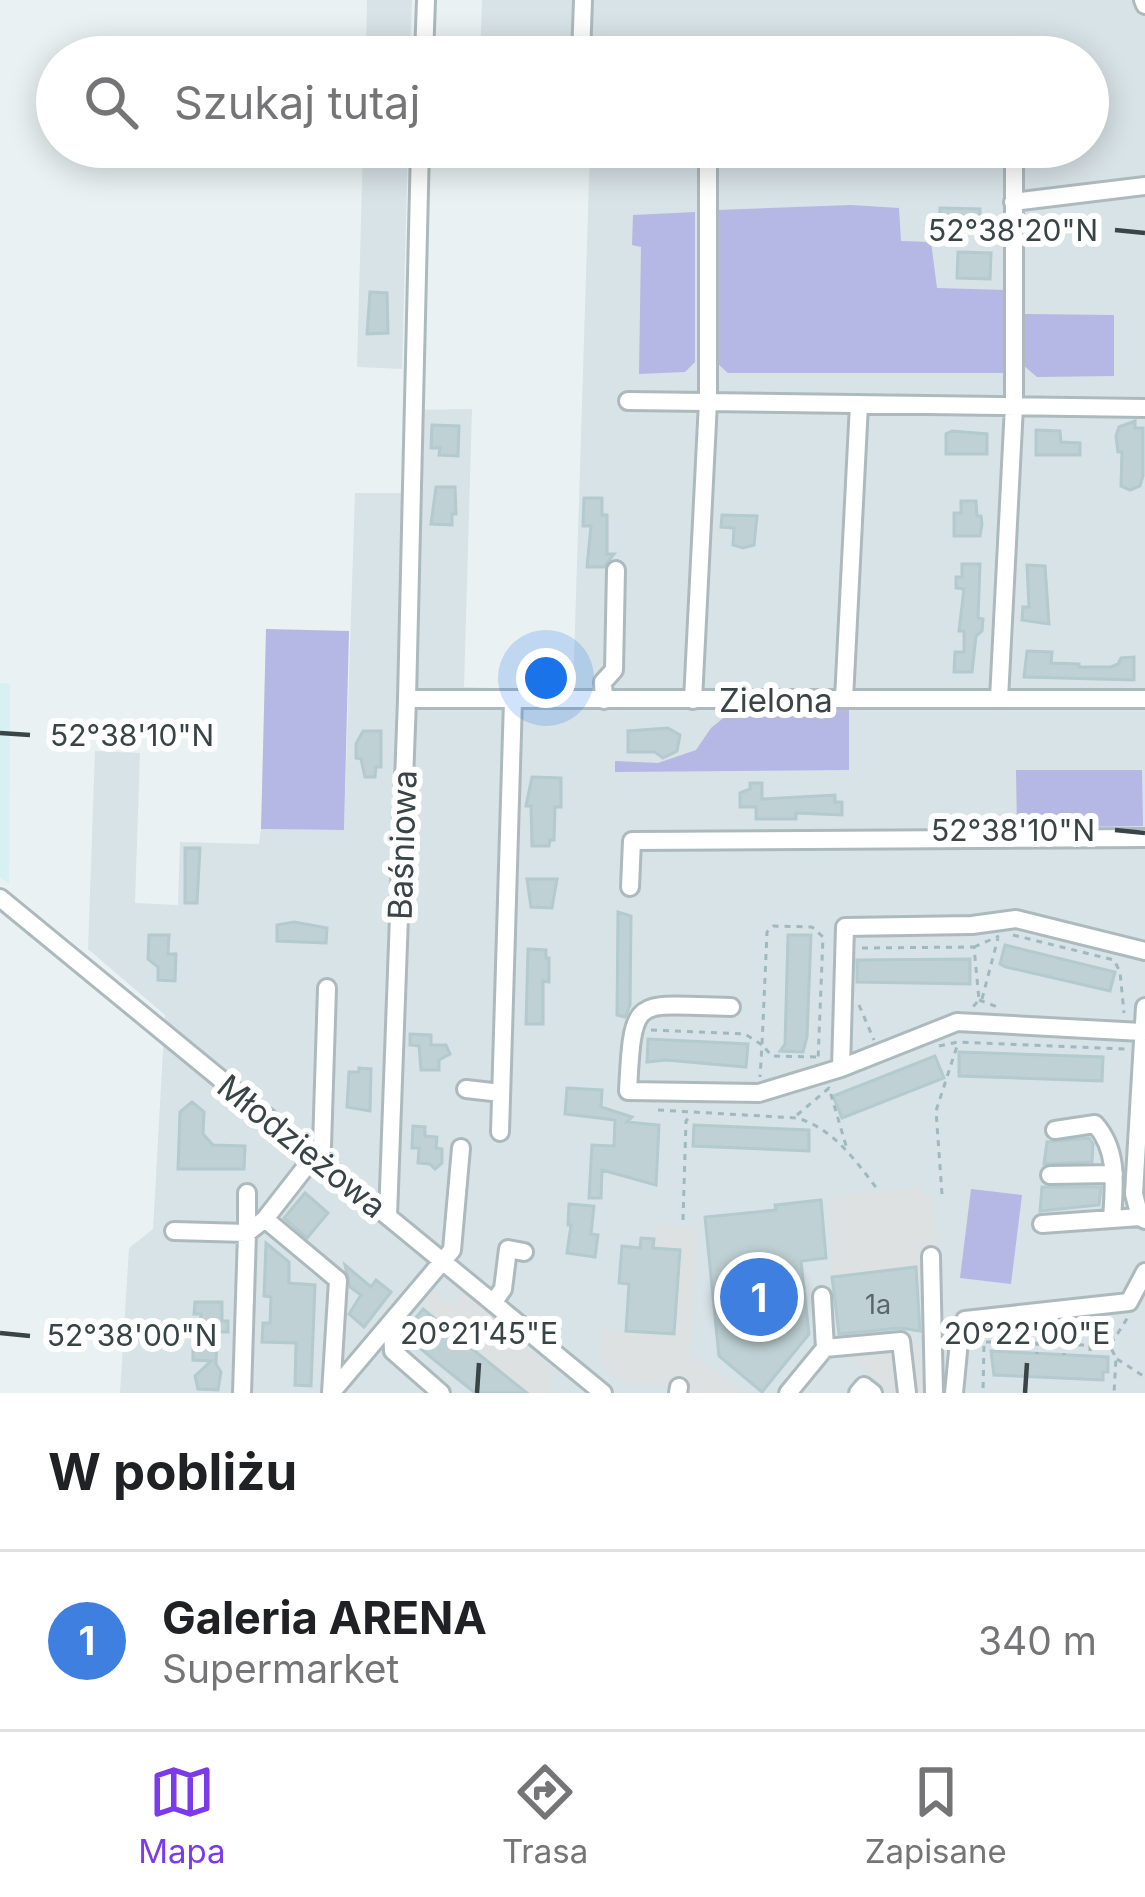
<!DOCTYPE html>
<html lang="pl">
<head>
<meta charset="utf-8">
<style>
	:root { --surface:#fff; --page:#f6f6f6; --text:#202124; --muted:#757577; --line:#e0e0e0; --accent:#7c3aed }
	body { margin:0; font-family:Inter,sans-serif; background:var(--page); color:var(--text) }
	.you { position:absolute; left:546px; top:678px; width:42px; height:42px; margin:-30px; border:9px solid #fff; border-radius:50%; background:#1a73e8; box-shadow:0 0 0 18px #1a73e833 }
	.badge { display:grid; place-items:center; width:78px; height:78px; border-radius:50%; background:var(--accent); color:#fff; font-size:39px; font-weight:700 }
	.pin { position:absolute; translate:-50% -50%; border:6px solid #fff; box-shadow:0 3px 12px #0006 }
	.list { margin:0; padding:0; list-style:none }
	h2 { display:flex; justify-content:space-between; align-items:center; height:156px; margin:0; padding:0 48px; font-size:51px }
	h2 small { font-size:39px; font-weight:400; color:var(--muted) }
	.list li { display:grid; grid-template-columns:78px 1fr auto; gap:36px; align-items:center; box-sizing:border-box; height:180px; padding:0 48px; border-top:3px solid var(--line) }
	.list b { display:block; font-size:45px; white-space:nowrap }
	.list p { margin:0; font-size:39px; white-space:nowrap; color:var(--muted) }
	.list em { font-size:39px; font-style:normal; color:var(--muted) }
	.icon { flex:none; width:66px; height:66px; fill:none; stroke:currentColor; stroke-width:2; stroke-linecap:round; stroke-linejoin:round }
	.map { position:relative; flex:none; width:1145px; height:1393px; overflow:hidden }
	.search { position:absolute; background:var(--surface); box-shadow:0 6px 30px #0003; left:36px; right:36px; top:36px; height:132px; display:flex; align-items:center; gap:30px; box-sizing:border-box; padding:0 42px; border-radius:66px; color:var(--muted); font-size:45px }
	.sheet { height:336px; background:var(--surface) }
	nav { display:flex; justify-content:space-around; align-items:center; box-sizing:border-box; height:168px; border-top:3px solid var(--line); background:var(--surface); font-size:33px; color:var(--muted) }
	nav a { display:grid; justify-items:center; gap:6px }
	nav .on { color:var(--accent) }
	.map>svg:first-child { display:block }
	.residential { fill:#d8e3e7 }
	.commercial { fill:#d6f0f3 }
	.green { fill:#b5b7e4 }
	.parking { fill:#dde1e2 }
	.building { fill:#bfd1d4; stroke:#b3cace; stroke-width:3 }
	.lines { fill:none; stroke-linecap:round; stroke-linejoin:round }
	.minor-casing { stroke:#acbabe; stroke-width:22 }
	.path { stroke:#9fb9be; stroke-width:3; stroke-dasharray:6 6; stroke-linecap:butt }
	.minor { stroke:#fff; stroke-width:16 }
	.ticks { fill:none; stroke:#384446; stroke-width:4.5 }
	.labels { text-anchor:middle; dominant-baseline:central; stroke-width:12; stroke-linejoin:round; paint-order:stroke }
	.number-label { font-size:27px; fill:#5a676a }
	.street-label { font-size:33px; fill:#384446; stroke:#fff }
	.ticks-label { font-size:30px; text-anchor:middle; fill:#384446; stroke:#fff; stroke-width:12; stroke-linejoin:round; paint-order:stroke }
</style>
</head>
<body>
<div class="map">
<svg width="1145" height="1393" viewBox="0 0 1145 1393">
	<rect width="100%" height="100%" fill="#e9f1f3"/>
	<path class="residential" d="M367 0H412L410 57H366Z
		M482 0H1145V1393H120L129 1248 153 1229 165 1015 88 949 95 751 140 753 135 903 178 905 180 842 259 844 261 829 344 830 355 493H402L405 410 472 409 464 687 573 691 590 147H1088V57H480Z
		M363 147H408L402 369 357 367Z"/>
	<path class="commercial" d="M0 683 10 684 9 884 0 877Z"/>
	<path class="green" d="M851 205 899 208 901 241 931 242 937 288 1005 290V373H728L718 364V210Z
		M695 212V362L685 372 639 374 641 247 632 245 633 215Z
		M1025 314 1114 315V376L1037 377 1023 365Z
		M266 629 349 631 344 830 261 829Z
		M849 710V770L615 772V761L658 763 696 750 711 728 732 711Z
		M1016 770H1142L1143 826 1017 828Z
		M971 1189 1022 1195 1011 1284 960 1278Z"/>
	<path class="parking" d="M923 1187 924 1197 933 1196 936 1239 941 1324 939 1393H891L844 1351 925 1344 916 1267 832 1277 830 1196Z
		M654 1225 698 1228 690 1354 744 1393H688L687 1388 628 1383 611 1375 600 1358 602 1329 674 1334 680 1251 653 1248Z
		M432 1290 453 1306 464 1293 553 1370 550 1393H527L423 1309Z"/>
	<path class="building" d="M940 208 980 209V220H963V235L939 234Z
		M958 252 991 253 990 279 957 278Z
		M370 292 387 293 388 333 367 334Z
		M1135 421V428H1143V476L1140 486 1130 490 1121 486 1122 452H1118L1116 436 1119 427Z
		M432 425 459 426 458 456 439 455 440 448H431Z
		M1036 430 1060 431 1061 442 1080 443V455H1036Z
		M952 431 987 434V454H946V434Z
		M436 487H455L456 514H452V525L431 524Z
		M584 498H602V515H607V554H614L604 567H587L591 526H583Z
		M961 501H976L977 516H981L982 524 980 536H954V513H961Z
		M722 515 757 516 754 545 743 548 733 545 734 528 721 527Z
		M962 564H980L978 618 983 619 982 631 976 636 972 672H954L955 652H964V631H959L964 589 956 588V577H962Z
		M1027 565 1045 566 1049 624 1022 620 1023 607H1029Z
		M1027 651 1052 652 1051 663 1079 664V667H1111L1118 664 1121 658 1134 657V680L1024 677Z
		M668 728 680 735 677 751 663 758 655 752H628V731Z
		M363 731H381V767H376L375 777H365L361 759 356 758V744Z
		M532 777 561 778V807H555L554 840H550L549 846H532L531 806H526Z
		M750 783H762V799L835 795V802H842V815L796 813V819H756V807H740V793L750 789Z
		M185 848H200L197 903H185Z
		M527 879H557L552 908 531 907Z
		M618 912 631 916 630 1005 625 1017 617 1015Z
		M294 922 327 928 326 943 277 941V925Z
		M149 935H169L168 954H176L175 981 158 980V967L148 959Z
		M788 935H811L807 1037 803 1052 780 1051 785 1044Z
		M1005 945 1115 972 1110 991 1006 967 1000 964Z
		M528 949 546 950V958H549V982L543 981V1024H526Z
		M970 959V984L857 982V960Z
		M410 1034 431 1035V1045H446L450 1054 439 1060V1070H421L419 1046 410 1045Z
		M648 1039 748 1044 746 1067 666 1060 647 1062Z
		M959 1052 1103 1057 1102 1081 959 1076Z
		M935 1056 944 1078 842 1118 833 1096Z
		M359 1068 371 1069 370 1111 347 1107 349 1072H359Z
		M567 1088 602 1090 601 1107 632 1117 627 1122 659 1125 656 1185 602 1170 601 1198H589L592 1145 614 1146 615 1120 565 1114Z
		M192 1102 204 1112 203 1134 213 1145 245 1146 244 1169H178L180 1112Z
		M694 1125 809 1130V1151L693 1146Z
		M413 1126 425 1127V1136L437 1137 436 1148 442 1149V1163L435 1169 430 1164 418 1163 419 1148H412Z
		M1089 1138 1093 1144 1092 1162 1044 1164 1047 1142Z
		M1042 1187H1101L1099 1205 1040 1211Z
		M305 1193 328 1213 307 1238 284 1218Z
		M821 1200 826 1258 801 1261 809 1334 762 1392 719 1356 705 1217 776 1210 775 1205Z
		M569 1204 594 1206 591 1234 598 1235 595 1257 567 1253 571 1225H568Z
		M641 1238 654 1239 653 1248 680 1250 674 1334 626 1331 629 1284 619 1283 622 1246 640 1248Z
		M266 1243 289 1262V1283L315 1285 311 1386 295 1385 296 1343 262 1342 263 1323H270L271 1297 264 1296Z
		M345 1265 371 1287 376 1280 391 1292 364 1327 349 1314 361 1295 350 1287Z
		M916 1267 920 1331 900 1328 839 1334 832 1277Z
		M195 1302H222V1321H228V1332H217L216 1364 221 1372 218 1390 198 1389 195 1376 211 1361 193 1360V1347H199L201 1314H194Z
		M423 1309 492 1365 527 1393H475L443 1367 405 1336V1331Z
		M991 1351 1108 1357V1372H1103V1380L994 1375Z"/>
	<g class="lines">
		<defs>
			<path id="minor" d="M1143 0 1145 5
				M424 57 426 0
				M581 57 583 0
				M858 152V147
				M1013 202 1145 186
				M628 401 1145 408
				M407 699H1145
				M844 699 859 404
				M999 699 1014 406V147
				M604 700 603 682 614 670 616 570
				M693 700 708 402V147
				M630 887 632 841 1145 838
				M0 898 603 1393
				M731 1007C635 1006 633 990 628 1091L759 1093 841 1068 957 1022 1142 1032
				M1145 1007 1134 1194 1140 1217 1145 1220
				M841 1068 845 927 972 925 1016 919 1145 951
				M466 1089 501 1093
				M1055 1130 1095 1124C1119 1151 1114 1185 1112 1219
				M500 1132 513 700
				M1050 1175 1114 1174
				M388 1216 407 699 420 147
				M265 1219 338 1280 331 1393
				M1042 1224 1140 1217
				M174 1231 247 1233V1193
				M931 1256 934 1393
				M822 1296 825 1348
				M493 1303 503 1289 508 1249 524 1252
				M392 1325 393 1351 441 1393
				M242 1393 247 1233 265 1219 322 1146 327 988
				M331 1393 452 1250 461 1148
				M678 1393 679 1387
				M788 1393 825 1348 901 1341 907 1393
				M858 1393 864 1386 873 1393
				M954 1393 960 1331 965 1320 1129 1302 1145 1272"/>
		</defs>
		<use href="#minor" class="minor-casing"/>
		<path class="path" d="M1013 935 1114 960 1120 972 1124 1013
			M974 947 999 936
			M862 948 974 947 979 1000 972 1008
			M982 999 998 938
			M979 1000 1000 1008
			M859 1005 874 1040
			M651 1030 745 1034 762 1045 760 1077
			M939 1046 958 1042 1127 1049
			M816 1057 772 1056 762 1045 767 932 773 926 812 927 823 937 818 1061
			M658 1110 797 1118C834 1129 855 1160 878 1190
			M797 1115 829 1088 847 1149
			M942 1194 936 1111 958 1043
			M683 1220 686 1121 691 1115
			M976 1341 984 1342 983 1392
			M986 1342H1010V1352
			M1010 1342 1037 1343V1354
			M1037 1343 1064 1344V1355
			M1111 1344 1128 1317
			M1066 1345H1090V1356
			M1090 1345 1110 1346 1116 1358 1114 1393
			M1117 1359 1145 1377"/>
		<use href="#minor" class="minor"/>
	</g>
	<path class="ticks" d="M1115 230 1145 233M0 733 30 735M1115 830 1145 833M0 1333 30 1336M477 1393 479 1363M1025 1393 1027 1363"/>
	<g class="labels">
		<g class="number-label">
			<text x="878" y="1304">1a</text>
		</g>
		<g class="street-label">
			<text x="776" y="700">Zielona</text>
			<text transform="translate(402 845) rotate(-88)">Baśniowa</text>
			<text transform="translate(302 1146) rotate(39)">Młodzieżowa</text>
		</g>
	</g>
	<g class="ticks-label">
		<text x="1013" y="241">52°38'20"N</text>
		<text x="132" y="746">52°38'10"N</text>
		<text x="1013" y="841">52°38'10"N</text>
		<text x="479" y="1344">20°21'45"E</text>
		<text x="1027" y="1344">20°22'00"E</text>
		<text x="132" y="1346">52°38'00"N</text>
	</g>
</svg>
<div class="you"></div>
<div class="pin badge" style="left:759px;top:1297px;background:#3f7fe0">1</div>
<div class="search"><svg class="icon" aria-label="search" viewBox="0 0 24 24"><circle cx="10" cy="10" r="6"/><path d="M15 15l6 6"/></svg>Szukaj tutaj</div>
</div>
<section class="sheet">
<h2>W pobliżu<small></small></h2>
<ul class="list">
<li><span class="badge" style="background:#3f7fe0">1</span><div><b>Galeria ARENA</b><p>Supermarket</p></div><em>340 m</em></li>
</ul>
</section>
<nav>
<a class="on"><svg class="icon" aria-label="map" viewBox="0 0 24 24"><path d="M3 6l6-2 6 2 6-2v14l-6 2-6-2-6 2zM9 4v14M15 6v14"/></svg>Mapa</a>
<a><svg class="icon" aria-label="directions" viewBox="0 0 24 24"><path d="M12 3l9 9-9 9-9-9zM9 14v-3h6M13 9l2 2-2 2"/></svg>Trasa</a>
<a><svg class="icon" aria-label="saved" viewBox="0 0 24 24"><path d="M7 4h10v16l-5-4-5 4z"/></svg>Zapisane</a>
</nav>
</body>
</html>
